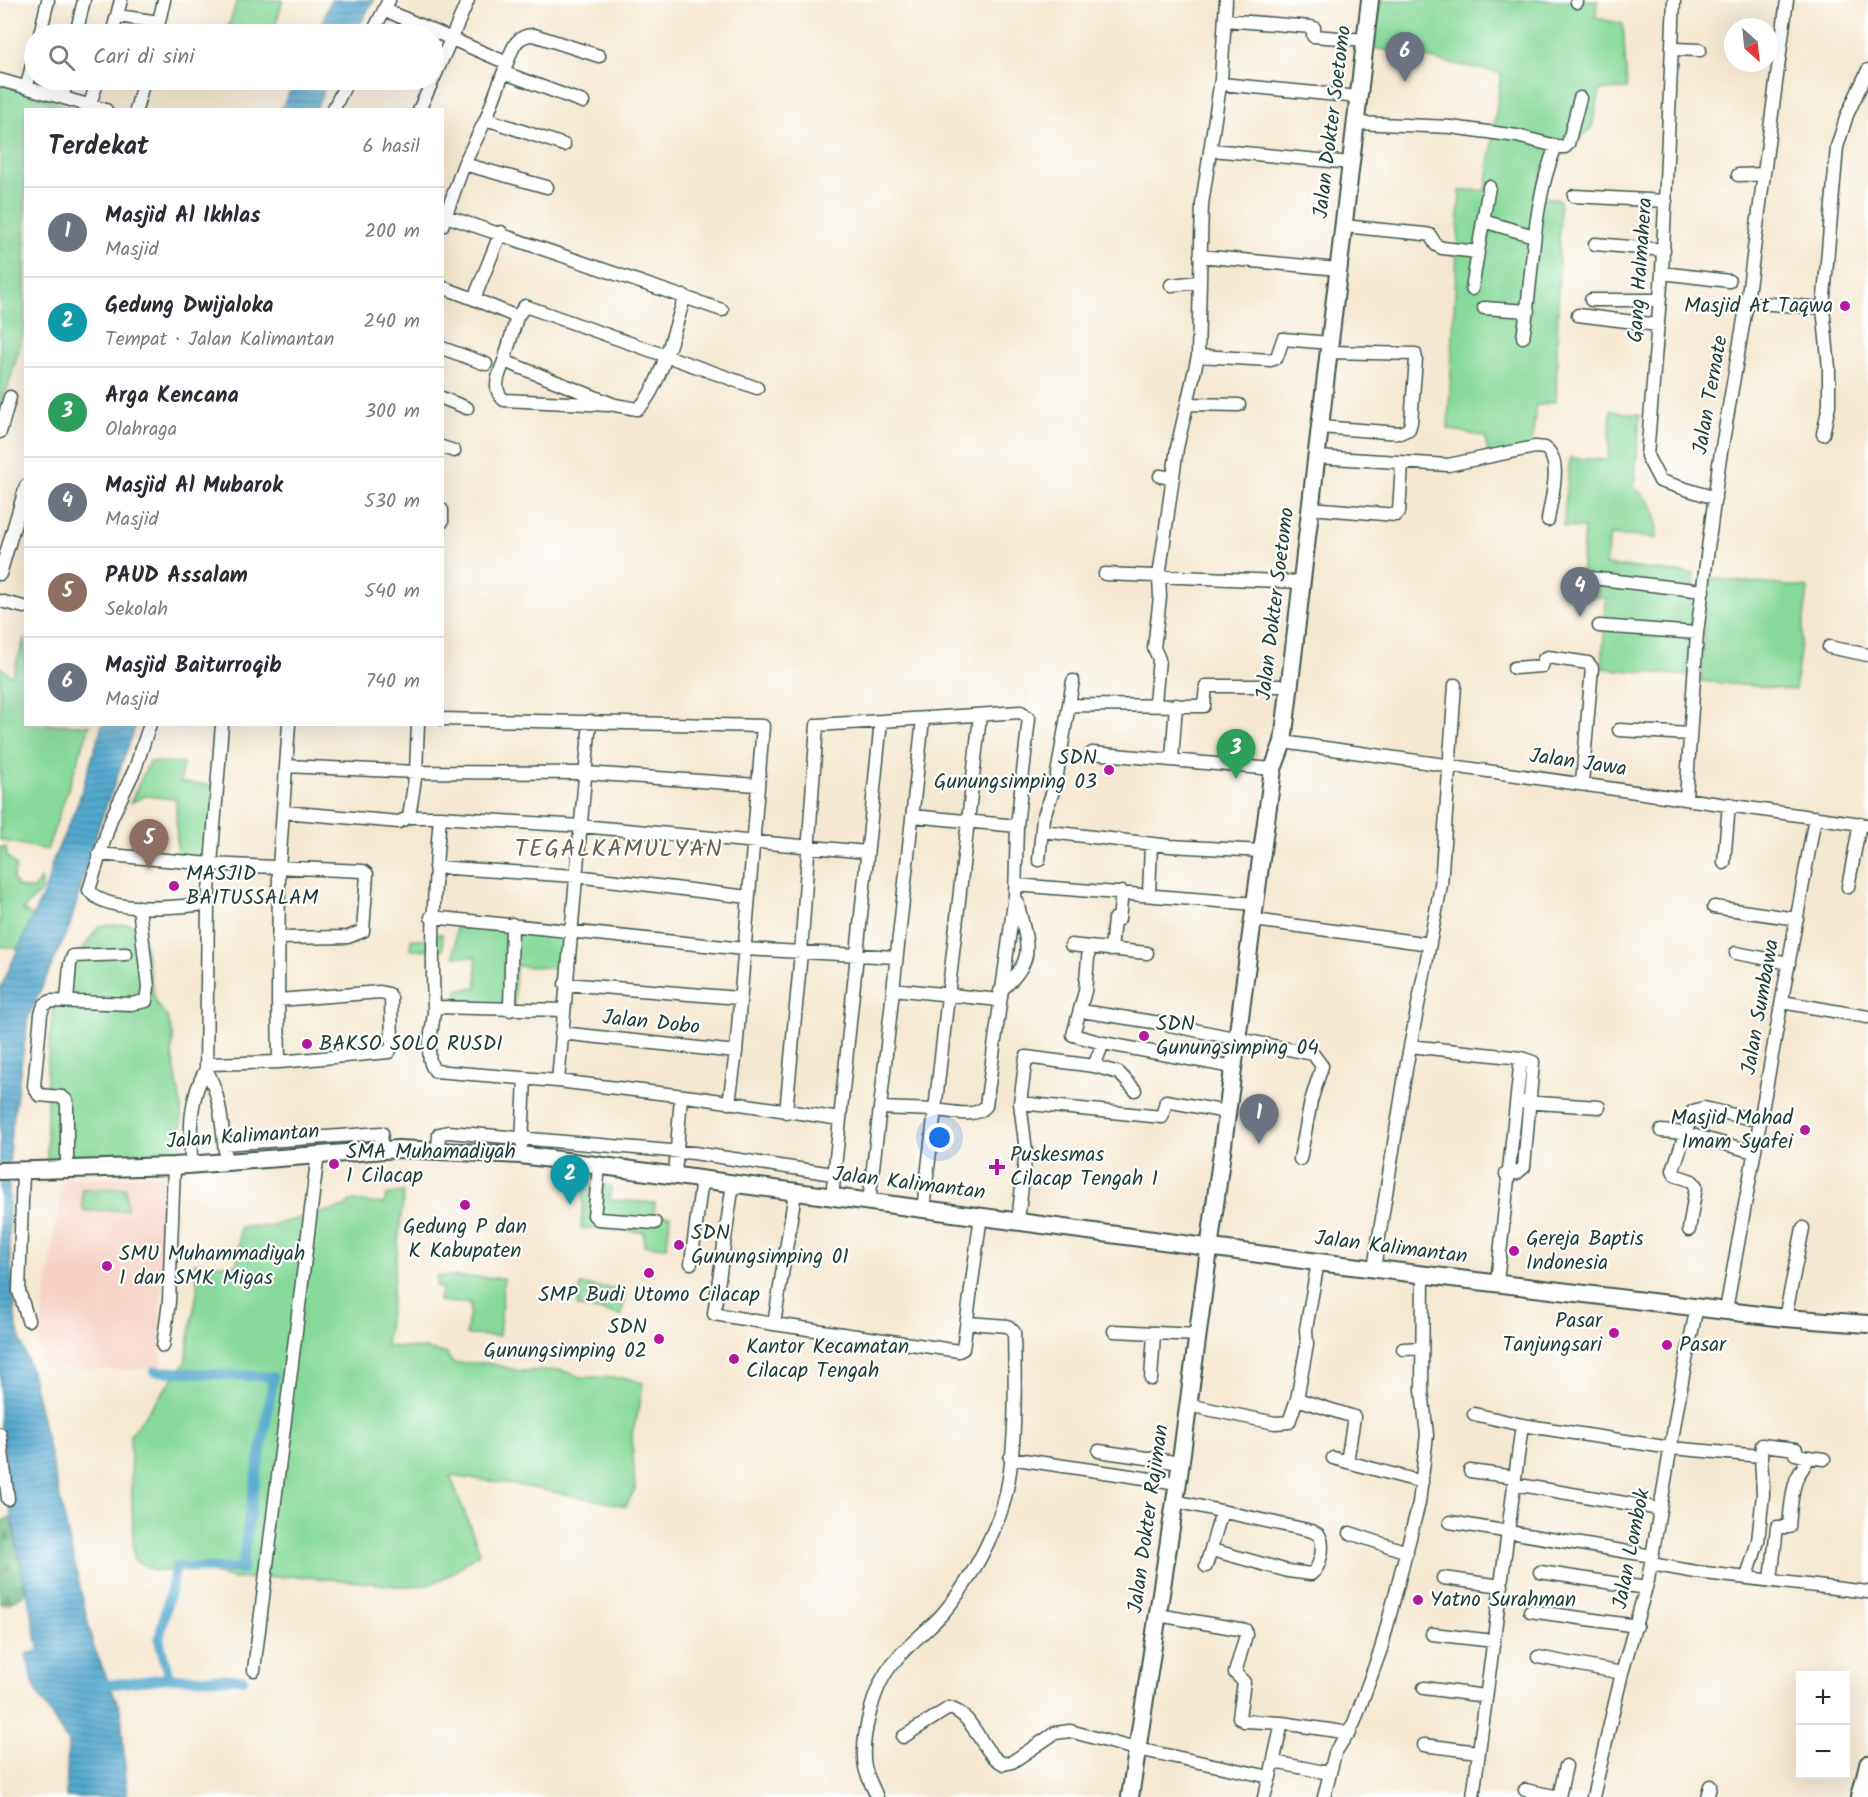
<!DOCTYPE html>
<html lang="id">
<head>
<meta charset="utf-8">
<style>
	:root { --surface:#fff; --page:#f7f7f7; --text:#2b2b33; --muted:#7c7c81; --line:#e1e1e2; --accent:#b5179e }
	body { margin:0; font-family:Kalam,sans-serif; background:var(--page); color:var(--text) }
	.controls { position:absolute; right:18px; bottom:18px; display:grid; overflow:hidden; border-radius:0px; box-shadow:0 6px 24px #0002 }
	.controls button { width:54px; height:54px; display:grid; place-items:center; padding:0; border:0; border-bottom:2px solid var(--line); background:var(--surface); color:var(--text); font:30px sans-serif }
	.compass { position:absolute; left:1724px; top:18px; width:54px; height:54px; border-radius:50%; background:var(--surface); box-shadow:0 6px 24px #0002; rotate:153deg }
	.you { position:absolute; left:940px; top:1138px; width:21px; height:21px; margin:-15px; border:4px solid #fff; border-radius:50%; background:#1a73e8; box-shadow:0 0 0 9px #1a73e833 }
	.badge { display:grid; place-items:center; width:39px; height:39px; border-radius:50%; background:var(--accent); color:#fff; font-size:20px; font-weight:700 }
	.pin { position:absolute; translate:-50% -50px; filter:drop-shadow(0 2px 3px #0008) }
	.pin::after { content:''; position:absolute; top:32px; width:21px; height:18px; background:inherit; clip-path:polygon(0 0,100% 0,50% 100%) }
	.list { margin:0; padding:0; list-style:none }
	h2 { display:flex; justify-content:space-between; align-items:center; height:78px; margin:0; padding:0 24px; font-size:26px }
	h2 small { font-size:20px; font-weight:400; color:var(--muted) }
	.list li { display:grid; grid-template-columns:39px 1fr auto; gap:18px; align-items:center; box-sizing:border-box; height:90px; padding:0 24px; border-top:2px solid var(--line) }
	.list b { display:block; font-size:22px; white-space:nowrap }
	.list p { margin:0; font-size:20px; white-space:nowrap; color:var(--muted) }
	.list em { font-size:20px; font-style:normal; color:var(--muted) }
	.icon { flex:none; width:33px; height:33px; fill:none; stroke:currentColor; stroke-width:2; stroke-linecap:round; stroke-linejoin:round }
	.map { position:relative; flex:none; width:1868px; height:1797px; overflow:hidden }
	.search { position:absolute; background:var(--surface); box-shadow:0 6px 24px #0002; left:24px; top:24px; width:420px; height:66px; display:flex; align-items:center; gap:15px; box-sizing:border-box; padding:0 21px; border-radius:33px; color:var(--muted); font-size:22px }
	.panel { position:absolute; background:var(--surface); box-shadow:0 6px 24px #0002; left:24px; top:108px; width:420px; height:618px; border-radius:0px }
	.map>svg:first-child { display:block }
	.built { fill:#f6d1c5 }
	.grass { fill:#86d99a; stroke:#528b67; stroke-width:1.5 }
	.forest { fill:url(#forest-firs); stroke:#467b5b; stroke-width:1.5 }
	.park { fill:url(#park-crowns); stroke:#528b67; stroke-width:1.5 }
	.water { fill:url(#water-rules); stroke:#387281; stroke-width:1.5 }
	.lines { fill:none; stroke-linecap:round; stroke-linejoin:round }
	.canal { stroke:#52a8ce; stroke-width:10 }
	.street-casing { stroke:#3f574c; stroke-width:15 }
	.secondary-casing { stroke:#3f574c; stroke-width:20 }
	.street { stroke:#fff; stroke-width:12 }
	.secondary { stroke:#fff; stroke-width:16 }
	.poi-dot { fill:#b5179e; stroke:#fff; stroke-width:2 }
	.labels { text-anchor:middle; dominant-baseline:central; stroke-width:4.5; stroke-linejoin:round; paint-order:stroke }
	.street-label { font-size:21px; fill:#1f3d34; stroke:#fff }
	.poi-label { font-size:21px; fill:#1f3d34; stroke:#fff; text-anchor:start }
	.quarter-label { font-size:24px; letter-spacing:1.5px; fill:#686257; stroke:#fff }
</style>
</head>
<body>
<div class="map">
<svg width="1868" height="1797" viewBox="0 0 1868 1797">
	<defs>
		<pattern id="forest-firs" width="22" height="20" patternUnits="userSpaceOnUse" patternTransform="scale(1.5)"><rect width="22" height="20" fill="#6cb982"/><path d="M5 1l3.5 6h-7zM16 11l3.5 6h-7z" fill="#58986b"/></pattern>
		<pattern id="park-crowns" width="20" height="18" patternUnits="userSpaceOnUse" patternTransform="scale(1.5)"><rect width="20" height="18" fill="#86d99a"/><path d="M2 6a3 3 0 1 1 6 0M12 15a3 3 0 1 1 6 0" fill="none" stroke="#73bb85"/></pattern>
		<pattern id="water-rules" width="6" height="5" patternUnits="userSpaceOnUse" patternTransform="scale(1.5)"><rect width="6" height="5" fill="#52a8ce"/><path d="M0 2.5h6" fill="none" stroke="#438aa8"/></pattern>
	</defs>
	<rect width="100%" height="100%" fill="#fff"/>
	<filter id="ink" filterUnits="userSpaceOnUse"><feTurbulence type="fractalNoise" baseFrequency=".0167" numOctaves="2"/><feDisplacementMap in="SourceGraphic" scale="12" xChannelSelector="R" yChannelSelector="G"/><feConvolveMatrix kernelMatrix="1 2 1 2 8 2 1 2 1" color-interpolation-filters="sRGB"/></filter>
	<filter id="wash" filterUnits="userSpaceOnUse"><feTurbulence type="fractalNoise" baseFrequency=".008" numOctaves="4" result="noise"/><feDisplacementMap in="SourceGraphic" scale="24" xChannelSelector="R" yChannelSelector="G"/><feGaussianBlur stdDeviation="1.35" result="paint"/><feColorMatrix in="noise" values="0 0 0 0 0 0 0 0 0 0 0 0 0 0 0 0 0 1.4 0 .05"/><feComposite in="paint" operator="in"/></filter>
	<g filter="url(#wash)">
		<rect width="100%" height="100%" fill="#f5e8d2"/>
		<path class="built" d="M165 1176 164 1211 169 1223 160 1308 162 1365 132 1370 43 1368 38 1343 63 1179Z"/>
		<path class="grass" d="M237 0H283L273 34H226Z
			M1380 0H1597L1596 18 1623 24 1627 89 1600 90 1592 127 1542 170 1541 196 1560 200 1556 401 1536 406 1531 451 1489 461 1485 437 1448 429 1460 191 1486 190 1501 73 1373 48Z
			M0 84 77 109 26 110 25 328 0 415Z
			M1611 411 1640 415 1634 487C1656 505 1657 511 1657 538L1610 535 1605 565 1694 574 1688 676 1602 668 1606 598 1580 595 1584 528 1563 527 1570 458 1608 460Z
			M1707 578 1808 588 1795 690 1701 681Z
			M25 637 26 724 90 725 47 850 0 840V667L12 676Z
			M149 762 183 763 180 782 216 786 211 866 177 860 176 799 145 796 130 803Z
			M0 847H6L7 856 16 866 13 878 17 887 34 889 41 878V891L23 910 38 920 22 949 0 946Z
			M128 924 141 927 155 1002 167 1017 173 1035 172 1054 181 1104 182 1151 47 1159V1070L54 999 77 957 99 926Z
			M456 927 566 933 562 983 555 982 556 968 516 966 514 1005H458V989L477 988 476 957 454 956Z
			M438 934H442L443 949 410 950 411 939H431Z
			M584 1184 611 1186 610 1200 655 1203 654 1215 670 1216 667 1247 644 1245V1232L581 1228Z
			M404 1192 386 1346 426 1349 447 1354 452 1363H487L520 1371 561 1370 581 1377 627 1378 643 1383 639 1410 632 1433 635 1489 626 1506 506 1483 450 1476 480 1552 451 1574 429 1585 399 1586 299 1576 234 1579 208 1571H154L134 1560 130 1435 185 1363 198 1286 194 1263 237 1265 240 1227 268 1226 345 1207 350 1201 384 1204 386 1195Z
			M437 1276 504 1278 499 1336 466 1335 471 1304 439 1301 442 1288 436 1287Z
			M581 1285 625 1290 622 1315 577 1307Z"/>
		<path class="forest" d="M11 1516 26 1593 10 1603 0 1604V1523Z"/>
		<path class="park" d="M126 1188 127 1210 83 1211 82 1189Z"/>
		<path class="water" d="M331 0H374L354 34H318Z
			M296 80H328L316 109H281Z
			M102 725H136L97 831 70 925 28 1018 10 1142 9 1176V1240L16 1325 32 1375 93 1645 121 1712 127 1797H66L68 1742 35 1689 26 1654 39 1651 11 1516 0 1417V989L47 885 53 860 78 803Z"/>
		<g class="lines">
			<path class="canal" d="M155 1371 273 1377C264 1442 249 1504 242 1569L176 1567 159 1639 169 1678
				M96 1686 169 1678 243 1679"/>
		</g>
	</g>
	<g filter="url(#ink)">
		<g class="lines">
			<defs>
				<path id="street" d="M1674 0 1662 273 1647 456 1660 481 1715 498
					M1577 2V0
					M385 10 507 63 486 119 464 164 442 226
					M118 16 159 22
					M1225 20 1311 27 1314 28 1313 36 1366 40
					M40 34 48 0
					M76 34 84 0
					M112 34 121 0
					M156 34 164 0
					M372 34 389 0
					M1673 49 1700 50
					M507 63C513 47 516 35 534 35L599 56
					M505 73 583 102
					M434 78 468 0
					M0 80 106 110
					M1221 84 1359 97
					M27 86 34 56
					M63 95 67 80
					M88 110 98 80
					M136 110 144 80
					M333 110 348 80
					M419 110 433 80
					M486 119 564 145
					M1356 123 1451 127 1517 136 1556 146C1531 206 1534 273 1523 337
					M1556 146 1565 147 1568 144 1580 98
					M1212 150 1351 163
					M464 164 547 187
					M1738 175 1764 174
					M1489 187 1483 221 1534 236
					M1574 196 1666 201
					M446 216 722 310
					M1343 226 1424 234 1430 235 1436 245 1442 248 1478 252
					M1595 244 1664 250
					M1200 256 1338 269
					M1662 273 1729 281
					M1171 285 1199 282
					M442 287 474 299 501 232
					M1472 289 1483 221
					M685 296C676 323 658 396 637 409L615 405 504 361 517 317 525 306 757 388
					M474 299 517 317
					M1591 300H1659
					M1747 302 1823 308
					M1484 308 1528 311
					M1578 315 1658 325
					M442 348 486 364
					M1198 356 1271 360 1277 357 1283 339 1330 343
					M504 361C499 375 491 389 504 400L609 405
					M442 398 467 408
					M1187 404 1239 405
					M1320 427 1400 433 1409 429 1411 422 1416 359 1415 354 1329 352
					M0 432 10 397
					M1823 434 1829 405V368L1823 308 1837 147 1847 115 1868 70
					M442 447 454 451
					M1316 457 1448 465 1535 447 1545 448C1564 461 1550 501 1548 520
					M1160 476 1173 478
					M1310 508 1396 515 1399 512 1402 463
					M442 510V522
					M0 574 26 486
					M1105 574 1301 582
					M1583 577 1703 591
					M0 601 24 607
					M1599 626 1697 633
					M1829 647 1868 655
					M1514 668 1542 666 1544 659 1548 657 1588 663 1592 668 1582 783
					M1155 703 1159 659 1154 648 1160 597 1159 577 1177 448 1198 356 1202 204 1221 79 1226 0
					M1070 705 1204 706 1206 686H1289
					M442 719 763 726 736 1052 729 1103
					M150 724 135 769 111 819 89 890C107 916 180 906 208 904
					M222 724 208 904 206 1069C222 1098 222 1129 226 1161
					M418 724 416 772 409 817H440C434 881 431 943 434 1007 435 1025 422 1057 435 1071L558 1081 701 1098 840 1119
					M1619 730 1690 734
					M1283 742 1868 825
					M1092 753 1273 769
					M1172 759 1176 705
					M286 766 416 772 586 773 757 785
					M1686 798 1697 633 1719 464 1747 302 1787 0
					M284 812 399 822 409 817
					M913 816 1017 826
					M440 817 581 826 867 852
					M1042 831 1170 846 1263 851
					M99 854 211 864 363 871 367 874 363 931 348 937 278 938
					M1039 860 1043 818 1055 786 1073 681
					M1724 863 1729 804
					M435 867 576 876 748 897
					M1016 885 1256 904
					M1848 887 1860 823
					M1149 894 1151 844
					M1714 907 1797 919
					M431 917 744 949 896 957
					M1254 920 1430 944
					M1071 945 1089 947 1085 991 1073 1035 1103 1043
					M1089 947 1147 953
					M1111 950 1114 919H1119L1122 892
					M1736 953 1789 963
					M565 984 739 998
					M893 989 999 1000
					M1000 991C1038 959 1027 945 1017 901
					M278 1000 279 868 289 724
					M67 1001 70 964 73 956 126 954
					M1782 1002 1868 1017
					M434 1007 563 1010
					M510 1010 512 924
					M1081 1011 1160 1023 1313 1054 1322 1066 1311 1101 1300 1159
					M561 1033 736 1052
					M1410 1046 1521 1058 1533 1062 1524 1167 1517 1173 1506 1174
					M207 1064 279 1062 389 1052 392 1046 391 998 389 994 380 992 278 1000 279 1062
					M1094 1066 1119 1073 1135 1090
					M558 1081 590 721
					M1522 1102 1599 1107
					M1020 1103 1162 1117 1166 1101 1227 1112
					M880 1108 923 719
					M786 1112 801 953 817 725 881 721
					M1661 1131 1685 1133 1754 1152
					M522 1143 525 1078
					M224 1144 382 1133 380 1150
					M438 1149 439 1134 448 1132 694 1153 833 1174
					M191 1163C190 1129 189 1099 206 1069
					M599 1165 595 1208 594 1215 598 1219 655 1223
					M67 1169V1101L62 1097 39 1095 34 1086 41 1014 44 1005 51 1001 131 1004 146 1001 148 987 139 907
					M23 1171 19 1291 28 1320
					M675 1175 681 1096
					M733 1183 714 1314 774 1324 795 1193
					M832 1197 881 721 1021 712 1029 718 1017 826 1015 895 986 1106C975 1119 950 1111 935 1110L923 1209
					M869 1202 880 1108 935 1110 980 716
					M1018 1221 1026 1151 1020 1103 1026 1057 1094 1066 1103 1043 1233 1067
					M1689 1230 1696 1186 1692 1181 1675 1175 1673 1170 1693 1111 1704 1108 1760 1121
					M691 1263 702 1179
					M1374 1268 1407 1063 1441 885 1455 685
					M1497 1282 1521 1058
					M1726 1310 1815 817
					M1785 1318 1803 1228
					M774 1324 959 1351 963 1349 981 1215
					M1114 1331 1197 1335
					M163 1346 169 1302 174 1166
					M1403 1349 1422 1348
					M1151 1379 1154 1334
					M1297 1399 1354 1417 1347 1462
					M1188 1405 1275 1423 1289 1422 1297 1399 1307 1345 1306 1329 1318 1262
					M1474 1414 1522 1425 1671 1448 1761 1456 1763 1494 1758 1541 1747 1577
					M0 1434 8 1499
					M1099 1451 1181 1463
					M1761 1456 1762 1445 1796 1449 1795 1454 1808 1457
					M1010 1458 1178 1483
					M1333 1458 1422 1482
					M1470 1471 1515 1477
					M1514 1484 1660 1509
					M1175 1501 1312 1531 1319 1535C1325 1545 1321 1567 1311 1574L1288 1571 1212 1550
					M1450 1522 1652 1556
					M1350 1533 1407 1552
					M1651 1564 1696 1572 1868 1592
					M1206 1566 1222 1511
					M1540 1572 1646 1588
					M1443 1578 1502 1586
					M1771 1580 1777 1527H1789C1790 1514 1792 1484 1799 1474 1803 1467 1806 1465 1808 1457L1824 1459
					M1530 1611 1637 1626
					M1158 1615 1245 1630 1246 1635 1235 1673 1244 1682 1239 1717 1244 1721 1282 1723
					M1432 1634 1494 1641
					M1538 1657 1622 1673
					M254 1670 318 1153
					M1424 1688 1485 1696
					M903 1737 949 1708C976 1715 980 1753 1004 1764L1012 1762 1055 1733 1070 1731 1128 1747 1270 1777 1282 1723 1350 1733
					M1424 1745 1478 1752
					M1274 1762 1329 1773
					M1525 1790 1559 1797
					M877 1797C873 1787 867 1777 865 1767 860 1740 873 1689 890 1667 905 1646 928 1631 944 1612 967 1585 986 1550 999 1517 1018 1468 1015 1385 1014 1332L1008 1326 968 1323
					M1264 1797 1270 1777
					M1324 1797 1335 1753 1354 1723 1381 1649 1419 1503 1427 1435 1422 1390 1423 1275
					M1473 1797 1522 1425
					M1559 1797 1566 1766
					M1593 1797 1622 1673 1648 1580 1683 1375 1697 1306
					M1707 1797 1710 1786"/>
				<path id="secondary" d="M0 1171 174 1166 398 1149 521 1155 1318 1262 1785 1318 1868 1324
					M1130 1797 1179 1475 1273 769 1283 742 1370 0
					M1860 1797 1868 1764"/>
			</defs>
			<use href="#street" class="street-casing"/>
			<use href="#secondary" class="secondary-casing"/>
			<use href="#street" class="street"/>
			<use href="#secondary" class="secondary"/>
		</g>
	</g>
	<g class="poi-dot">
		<circle cx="1845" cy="306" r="6"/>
		<circle cx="1109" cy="770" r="6"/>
		<circle cx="174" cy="886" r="6"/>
		<circle cx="1144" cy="1036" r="6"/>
		<circle cx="307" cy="1044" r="6"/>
		<circle cx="1805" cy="1130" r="6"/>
		<circle cx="334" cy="1164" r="6"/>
		<path d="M994 1158h6v6h6v6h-6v6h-6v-6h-6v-6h6z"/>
		<circle cx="465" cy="1205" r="6"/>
		<circle cx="679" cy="1245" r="6"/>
		<circle cx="1514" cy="1251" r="6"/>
		<circle cx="107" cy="1266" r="6"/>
		<circle cx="649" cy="1273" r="6"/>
		<circle cx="1614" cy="1333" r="6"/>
		<circle cx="659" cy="1339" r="6"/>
		<circle cx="1667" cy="1345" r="6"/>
		<circle cx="734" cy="1359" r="6"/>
		<circle cx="1418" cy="1600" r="6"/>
	</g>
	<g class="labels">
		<g class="street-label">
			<text transform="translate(1333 122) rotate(-83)">Jalan Dokter Soetomo</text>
			<text transform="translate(1641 270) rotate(-86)">Gang Halmahera</text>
			<text transform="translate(1711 395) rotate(-80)">Jalan Ternate</text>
			<text transform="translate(1276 604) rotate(-83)">Jalan Dokter Soetomo</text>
			<text transform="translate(1578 763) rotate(8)">Jalan Jawa</text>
			<text transform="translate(1761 1007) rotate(-80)">Jalan Sumbawa</text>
			<text transform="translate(651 1023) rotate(6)">Jalan Dobo</text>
			<text transform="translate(243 1137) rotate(-4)">Jalan Kalimantan</text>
			<text transform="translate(909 1184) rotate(7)">Jalan Kalimantan</text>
			<text transform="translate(1391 1248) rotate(7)">Jalan Kalimantan</text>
			<text transform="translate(1149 1519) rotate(-82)">Jalan Dokter Rajiman</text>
			<text transform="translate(1632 1549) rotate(-79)">Jalan Lombok</text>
		</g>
		<g class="poi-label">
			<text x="1833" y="306" text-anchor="end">Masjid At Taqwa</text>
			<text x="1097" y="758" text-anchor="end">SDN<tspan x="1097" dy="24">Gunungsimping 03</tspan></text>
			<text x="186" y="874">MASJID<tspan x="186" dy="24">BAITUSSALAM</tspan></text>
			<text x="1156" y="1024">SDN<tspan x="1156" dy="24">Gunungsimping 04</tspan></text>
			<text x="319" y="1044">BAKSO SOLO RUSDI</text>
			<text x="1793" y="1118" text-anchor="end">Masjid Mahad<tspan x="1793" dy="24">Imam Syafei</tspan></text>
			<text x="346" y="1152">SMA Muhamadiyah<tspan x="346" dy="24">1 Cilacap</tspan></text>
			<text x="1010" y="1155">Puskesmas<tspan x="1010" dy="24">Cilacap Tengah 1</tspan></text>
			<text x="465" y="1227" text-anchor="middle">Gedung P dan<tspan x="465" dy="24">K Kabupaten</tspan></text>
			<text x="691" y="1233">SDN<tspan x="691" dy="24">Gunungsimping 01</tspan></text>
			<text x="1526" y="1239">Gereja Baptis<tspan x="1526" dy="24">Indonesia</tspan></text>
			<text x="119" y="1254">SMU Muhammadiyah<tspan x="119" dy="24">1 dan SMK Migas</tspan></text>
			<text x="649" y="1295" text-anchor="middle">SMP Budi Utomo Cilacap</text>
			<text x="1602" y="1321" text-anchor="end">Pasar<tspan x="1602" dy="24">Tanjungsari</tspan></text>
			<text x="647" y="1327" text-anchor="end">SDN<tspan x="647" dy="24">Gunungsimping 02</tspan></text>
			<text x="1679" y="1345">Pasar</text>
			<text x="746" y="1347">Kantor Kecamatan<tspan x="746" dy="24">Cilacap Tengah</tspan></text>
			<text x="1430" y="1600">Yatno Surahman</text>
		</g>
		<g class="quarter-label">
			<text x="619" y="849">TEGALKAMULYAN</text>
		</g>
	</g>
</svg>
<div class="controls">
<button>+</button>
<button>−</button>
</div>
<svg class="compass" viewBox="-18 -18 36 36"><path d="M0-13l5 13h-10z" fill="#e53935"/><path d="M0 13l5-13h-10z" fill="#7c7c81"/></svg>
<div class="you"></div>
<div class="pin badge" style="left:1259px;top:1144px;background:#6b7280">1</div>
<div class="pin badge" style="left:570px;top:1205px;background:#0f9aa8">2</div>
<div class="pin badge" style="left:1236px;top:779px;background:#2e9e5b">3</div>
<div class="pin badge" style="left:1580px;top:617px;background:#6b7280">4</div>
<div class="pin badge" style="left:149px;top:869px;background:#8d6e63">5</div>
<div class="pin badge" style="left:1405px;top:82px;background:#6b7280">6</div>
<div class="search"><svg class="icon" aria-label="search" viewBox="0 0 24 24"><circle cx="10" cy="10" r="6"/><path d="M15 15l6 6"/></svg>Cari di sini</div>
<section class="panel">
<h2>Terdekat<small>6 hasil</small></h2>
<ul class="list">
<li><span class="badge" style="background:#6b7280">1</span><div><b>Masjid Al Ikhlas</b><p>Masjid</p></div><em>200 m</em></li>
<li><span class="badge" style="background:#0f9aa8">2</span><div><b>Gedung Dwijaloka</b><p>Tempat · Jalan Kalimantan</p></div><em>240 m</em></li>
<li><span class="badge" style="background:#2e9e5b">3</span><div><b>Arga Kencana</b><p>Olahraga</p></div><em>300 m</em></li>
<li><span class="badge" style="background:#6b7280">4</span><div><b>Masjid Al Mubarok</b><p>Masjid</p></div><em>530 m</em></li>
<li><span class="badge" style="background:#8d6e63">5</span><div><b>PAUD Assalam</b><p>Sekolah</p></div><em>540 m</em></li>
<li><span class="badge" style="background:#6b7280">6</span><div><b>Masjid Baiturroqib</b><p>Masjid</p></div><em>740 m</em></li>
</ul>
</section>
</div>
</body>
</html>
